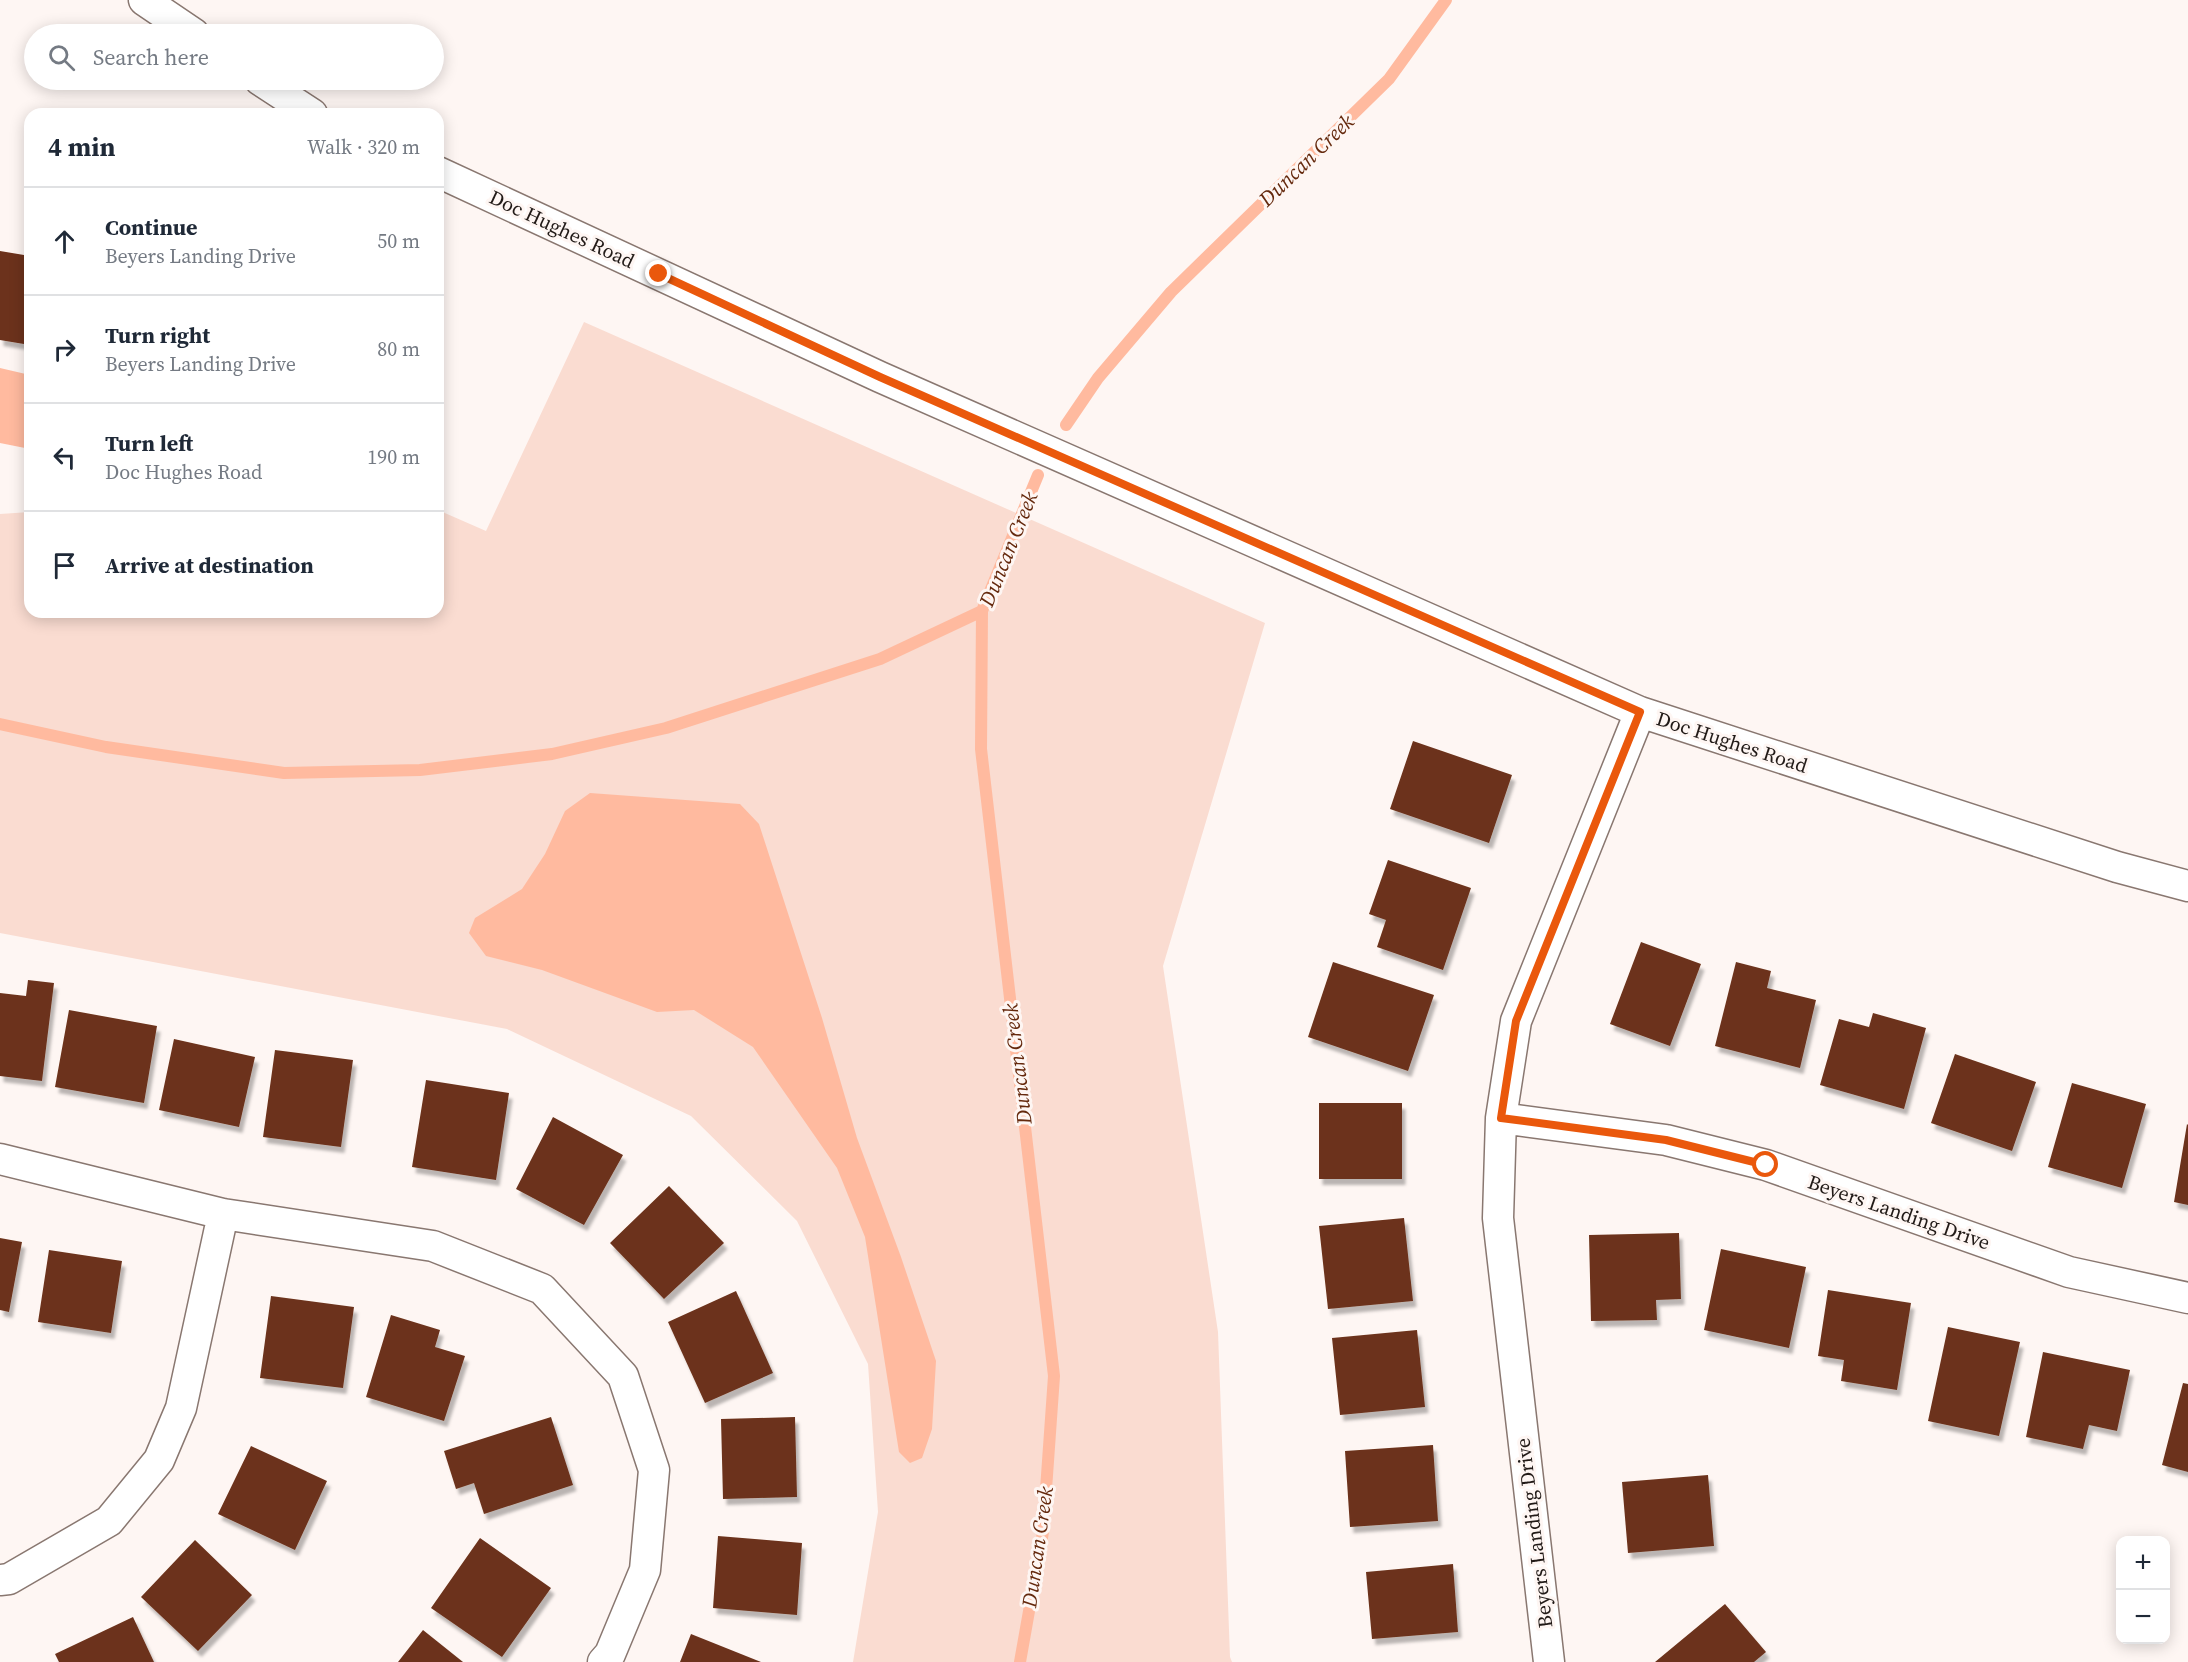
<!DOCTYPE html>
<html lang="en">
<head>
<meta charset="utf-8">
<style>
	:root { --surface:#fff; --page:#f6f6f7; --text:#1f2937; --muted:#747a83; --line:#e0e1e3 }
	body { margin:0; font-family:"Source Serif 4",serif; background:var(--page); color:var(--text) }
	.controls { position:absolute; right:18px; bottom:18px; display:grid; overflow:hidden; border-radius:12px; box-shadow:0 3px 15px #0003 }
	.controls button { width:54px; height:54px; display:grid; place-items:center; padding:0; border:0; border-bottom:2px solid var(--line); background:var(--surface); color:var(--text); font:30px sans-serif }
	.stop { position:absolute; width:18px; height:18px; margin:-14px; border:4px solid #ea580c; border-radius:50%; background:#fff }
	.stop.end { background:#ea580c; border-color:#fff; box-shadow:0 2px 6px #0008 }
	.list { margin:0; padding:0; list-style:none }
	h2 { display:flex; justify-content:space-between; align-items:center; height:78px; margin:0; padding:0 24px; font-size:26px }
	h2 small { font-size:20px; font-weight:400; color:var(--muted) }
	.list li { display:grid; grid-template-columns:39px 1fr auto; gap:18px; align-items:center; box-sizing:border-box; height:108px; padding:0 24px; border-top:2px solid var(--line) }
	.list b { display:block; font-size:22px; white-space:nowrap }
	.list p { margin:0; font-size:20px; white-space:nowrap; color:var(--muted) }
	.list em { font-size:20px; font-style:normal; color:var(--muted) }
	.icon { flex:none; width:33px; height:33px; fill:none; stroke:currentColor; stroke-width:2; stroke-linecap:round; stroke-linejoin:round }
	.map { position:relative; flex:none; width:2188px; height:1662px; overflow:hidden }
	.search { position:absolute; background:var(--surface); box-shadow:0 3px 15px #0003; left:24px; top:24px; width:420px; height:66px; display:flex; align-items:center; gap:15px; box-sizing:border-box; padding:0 21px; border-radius:33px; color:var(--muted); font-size:22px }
	.panel { position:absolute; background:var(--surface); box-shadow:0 3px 15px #0003; left:24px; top:108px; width:420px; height:510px; border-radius:18px }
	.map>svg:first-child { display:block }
	.green { fill:#fadcd1 }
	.water { fill:#ffba9f }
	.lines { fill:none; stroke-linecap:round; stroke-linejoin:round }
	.stream { stroke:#ffba9f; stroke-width:12 }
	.building { fill:#6c331b; filter:url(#shadow) }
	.street-casing { stroke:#897770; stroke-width:33 }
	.street { stroke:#fff; stroke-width:30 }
	.route { stroke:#ea580c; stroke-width:8 }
	.labels { text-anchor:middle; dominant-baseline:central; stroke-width:6; stroke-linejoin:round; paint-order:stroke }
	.street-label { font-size:20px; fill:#211a17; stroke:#fef6f3 }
	.water-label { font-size:21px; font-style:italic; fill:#65290d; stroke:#fef6f3 }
</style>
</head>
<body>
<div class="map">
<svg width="2188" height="1662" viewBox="0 0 2188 1662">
	<defs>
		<filter id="shadow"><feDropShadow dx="3.5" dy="6" stdDeviation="1.5" flood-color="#0004"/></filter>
	</defs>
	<rect width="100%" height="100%" fill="#fef6f3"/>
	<path class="green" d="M584 322 1265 623 1163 966 1218 1332 1230 1657 1232 1662H853L878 1512 868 1364 797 1221 691 1116 507 1029 0 933V514L30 512V612H438V510L486 531Z"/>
	<path class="water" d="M0 368 30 375V449L0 443Z
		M590 793 740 804 759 824 822 1018 857 1138 901 1257 936 1361 932 1429 922 1458 910 1463 899 1452 865 1237 837 1168 753 1047 694 1010 657 1012 542 970 486 956 469 933 475 918 522 889 545 854 565 811Z"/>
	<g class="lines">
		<path class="stream" d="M1066 425 1098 378 1171 292 1389 79 1446 0
			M0 724 106 747 284 773 420 770 552 754 666 728 880 659 982 611
			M1020 1662 1043 1532 1054 1376 981 749 982 611 1038 475"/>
	</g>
	<path class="building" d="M0 251 30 256V345L0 340Z
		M1413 741 1512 775 1489 843 1390 809Z
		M1388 860 1471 888 1443 970 1377 947 1386 920 1369 914Z
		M1641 942 1701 964 1670 1046 1610 1024Z
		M1333 962 1434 995 1408 1071 1308 1037Z
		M1736 962 1771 971 1767 988 1816 1000 1800 1068 1715 1046Z
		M28 980 54 983 42 1081 0 1076V993L26 996Z
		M69 1010 157 1026 144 1103 55 1087Z
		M1873 1013 1926 1028 1904 1109 1820 1085 1839 1019 1869 1027Z
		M174 1039 255 1057 239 1127 159 1110Z
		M275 1050 353 1060 341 1147 263 1137Z
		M1955 1054 2036 1082 2012 1151 1931 1123Z
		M426 1080 509 1093 496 1180 412 1167Z
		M2072 1083 2146 1104 2122 1188 2048 1167Z
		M1319 1103H1402V1179H1319Z
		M553 1117 623 1155 584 1225 516 1189Z
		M2187 1124 2188 1125V1205L2174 1202Z
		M669 1186 724 1243 664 1299 610 1243Z
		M1404 1218 1413 1301 1328 1309 1319 1226Z
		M1679 1233 1681 1299 1656 1300 1657 1320 1591 1321 1589 1235Z
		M0 1238 22 1242 9 1312 0 1310Z
		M1721 1249 1806 1267 1789 1348 1704 1330Z
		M49 1250 122 1261 111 1333 38 1322Z
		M1828 1290 1911 1303 1897 1390 1841 1381 1844 1360 1818 1356Z
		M736 1291 773 1373 705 1403 668 1322Z
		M271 1296 354 1307 343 1388 260 1378Z
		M391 1315 440 1330 435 1347 465 1356 444 1421 366 1397Z
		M1948 1327 2020 1342 1999 1436 1928 1421Z
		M1417 1330 1425 1407 1340 1415 1332 1338Z
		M2043 1352 2130 1370 2117 1431 2089 1425 2083 1449 2026 1437Z
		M2183 1383 2188 1384V1472L2162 1465Z
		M551 1417 573 1485 484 1514 474 1483 456 1489 444 1451Z
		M795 1417 797 1497 723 1499 721 1419Z
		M1433 1445 1438 1521 1350 1527 1345 1451Z
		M251 1446 327 1481 295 1550 218 1514Z
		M1708 1475 1714 1546 1628 1553 1622 1482Z
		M718 1536 802 1543 797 1615 713 1608Z
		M480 1538 551 1588 502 1657 431 1608Z
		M195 1540 252 1595 198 1651 141 1597Z
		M1453 1564 1458 1632 1372 1639 1366 1572Z
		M1725 1604 1766 1652 1754 1662H1655Z
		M133 1617 154 1662H59L55 1654Z
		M423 1630 463 1662H398Z
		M691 1634 761 1662H680Z"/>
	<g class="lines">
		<defs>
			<path id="street" d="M144 0 194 34
				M260 80 312 114
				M438 172 880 377 1640 712 2117 867 2188 886
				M1501 1118 1666 1140 1766 1165 2069 1272 2188 1298
				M0 1159 223 1214 433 1246 542 1289 623 1376 654 1470 645 1570 610 1654 603 1662
				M0 1580 9 1579 109 1521 159 1460 181 1408 223 1214
				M1549 1662 1498 1218 1501 1118 1516 1021 1640 712"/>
		</defs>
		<use href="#street" class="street-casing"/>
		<use href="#street" class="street"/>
	</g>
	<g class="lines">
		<path class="route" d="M659 274 880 377 1640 712 1516 1021 1501 1118 1666 1140 1766 1165"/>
	</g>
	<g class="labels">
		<g class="street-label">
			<text transform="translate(562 229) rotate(25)">Doc Hughes Road</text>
			<text transform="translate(1732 742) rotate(18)">Doc Hughes Road</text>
			<text transform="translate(1899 1212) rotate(19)">Beyers Landing Drive</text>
			<text transform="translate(1534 1533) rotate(-97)">Beyers Landing Drive</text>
		</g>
		<g class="water-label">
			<text transform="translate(1306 160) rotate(-44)">Duncan Creek</text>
			<text transform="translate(1008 549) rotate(-68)">Duncan Creek</text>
			<text transform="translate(1017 1064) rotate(-97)">Duncan Creek</text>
			<text transform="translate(1037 1547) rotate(-82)">Duncan Creek</text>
		</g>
	</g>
</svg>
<div class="controls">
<button>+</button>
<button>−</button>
</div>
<div class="stop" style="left:1766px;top:1165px"></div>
<div class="stop end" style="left:659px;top:274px"></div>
<div class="search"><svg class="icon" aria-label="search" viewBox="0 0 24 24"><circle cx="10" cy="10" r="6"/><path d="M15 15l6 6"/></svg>Search here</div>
<section class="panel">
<h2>4 min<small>Walk · 320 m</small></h2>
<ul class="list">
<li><svg class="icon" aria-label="ahead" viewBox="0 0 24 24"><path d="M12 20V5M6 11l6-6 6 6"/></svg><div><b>Continue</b><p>Beyers Landing Drive</p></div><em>50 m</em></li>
<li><svg class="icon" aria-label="right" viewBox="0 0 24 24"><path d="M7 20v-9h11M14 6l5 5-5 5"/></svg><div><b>Turn right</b><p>Beyers Landing Drive</p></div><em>80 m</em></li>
<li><svg class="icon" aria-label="left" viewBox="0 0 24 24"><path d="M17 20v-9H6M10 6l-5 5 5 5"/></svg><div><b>Turn left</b><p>Doc Hughes Road</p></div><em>190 m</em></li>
<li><svg class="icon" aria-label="arrive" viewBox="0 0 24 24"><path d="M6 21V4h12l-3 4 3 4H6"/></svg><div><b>Arrive at destination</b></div></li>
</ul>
</section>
</div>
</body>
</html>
